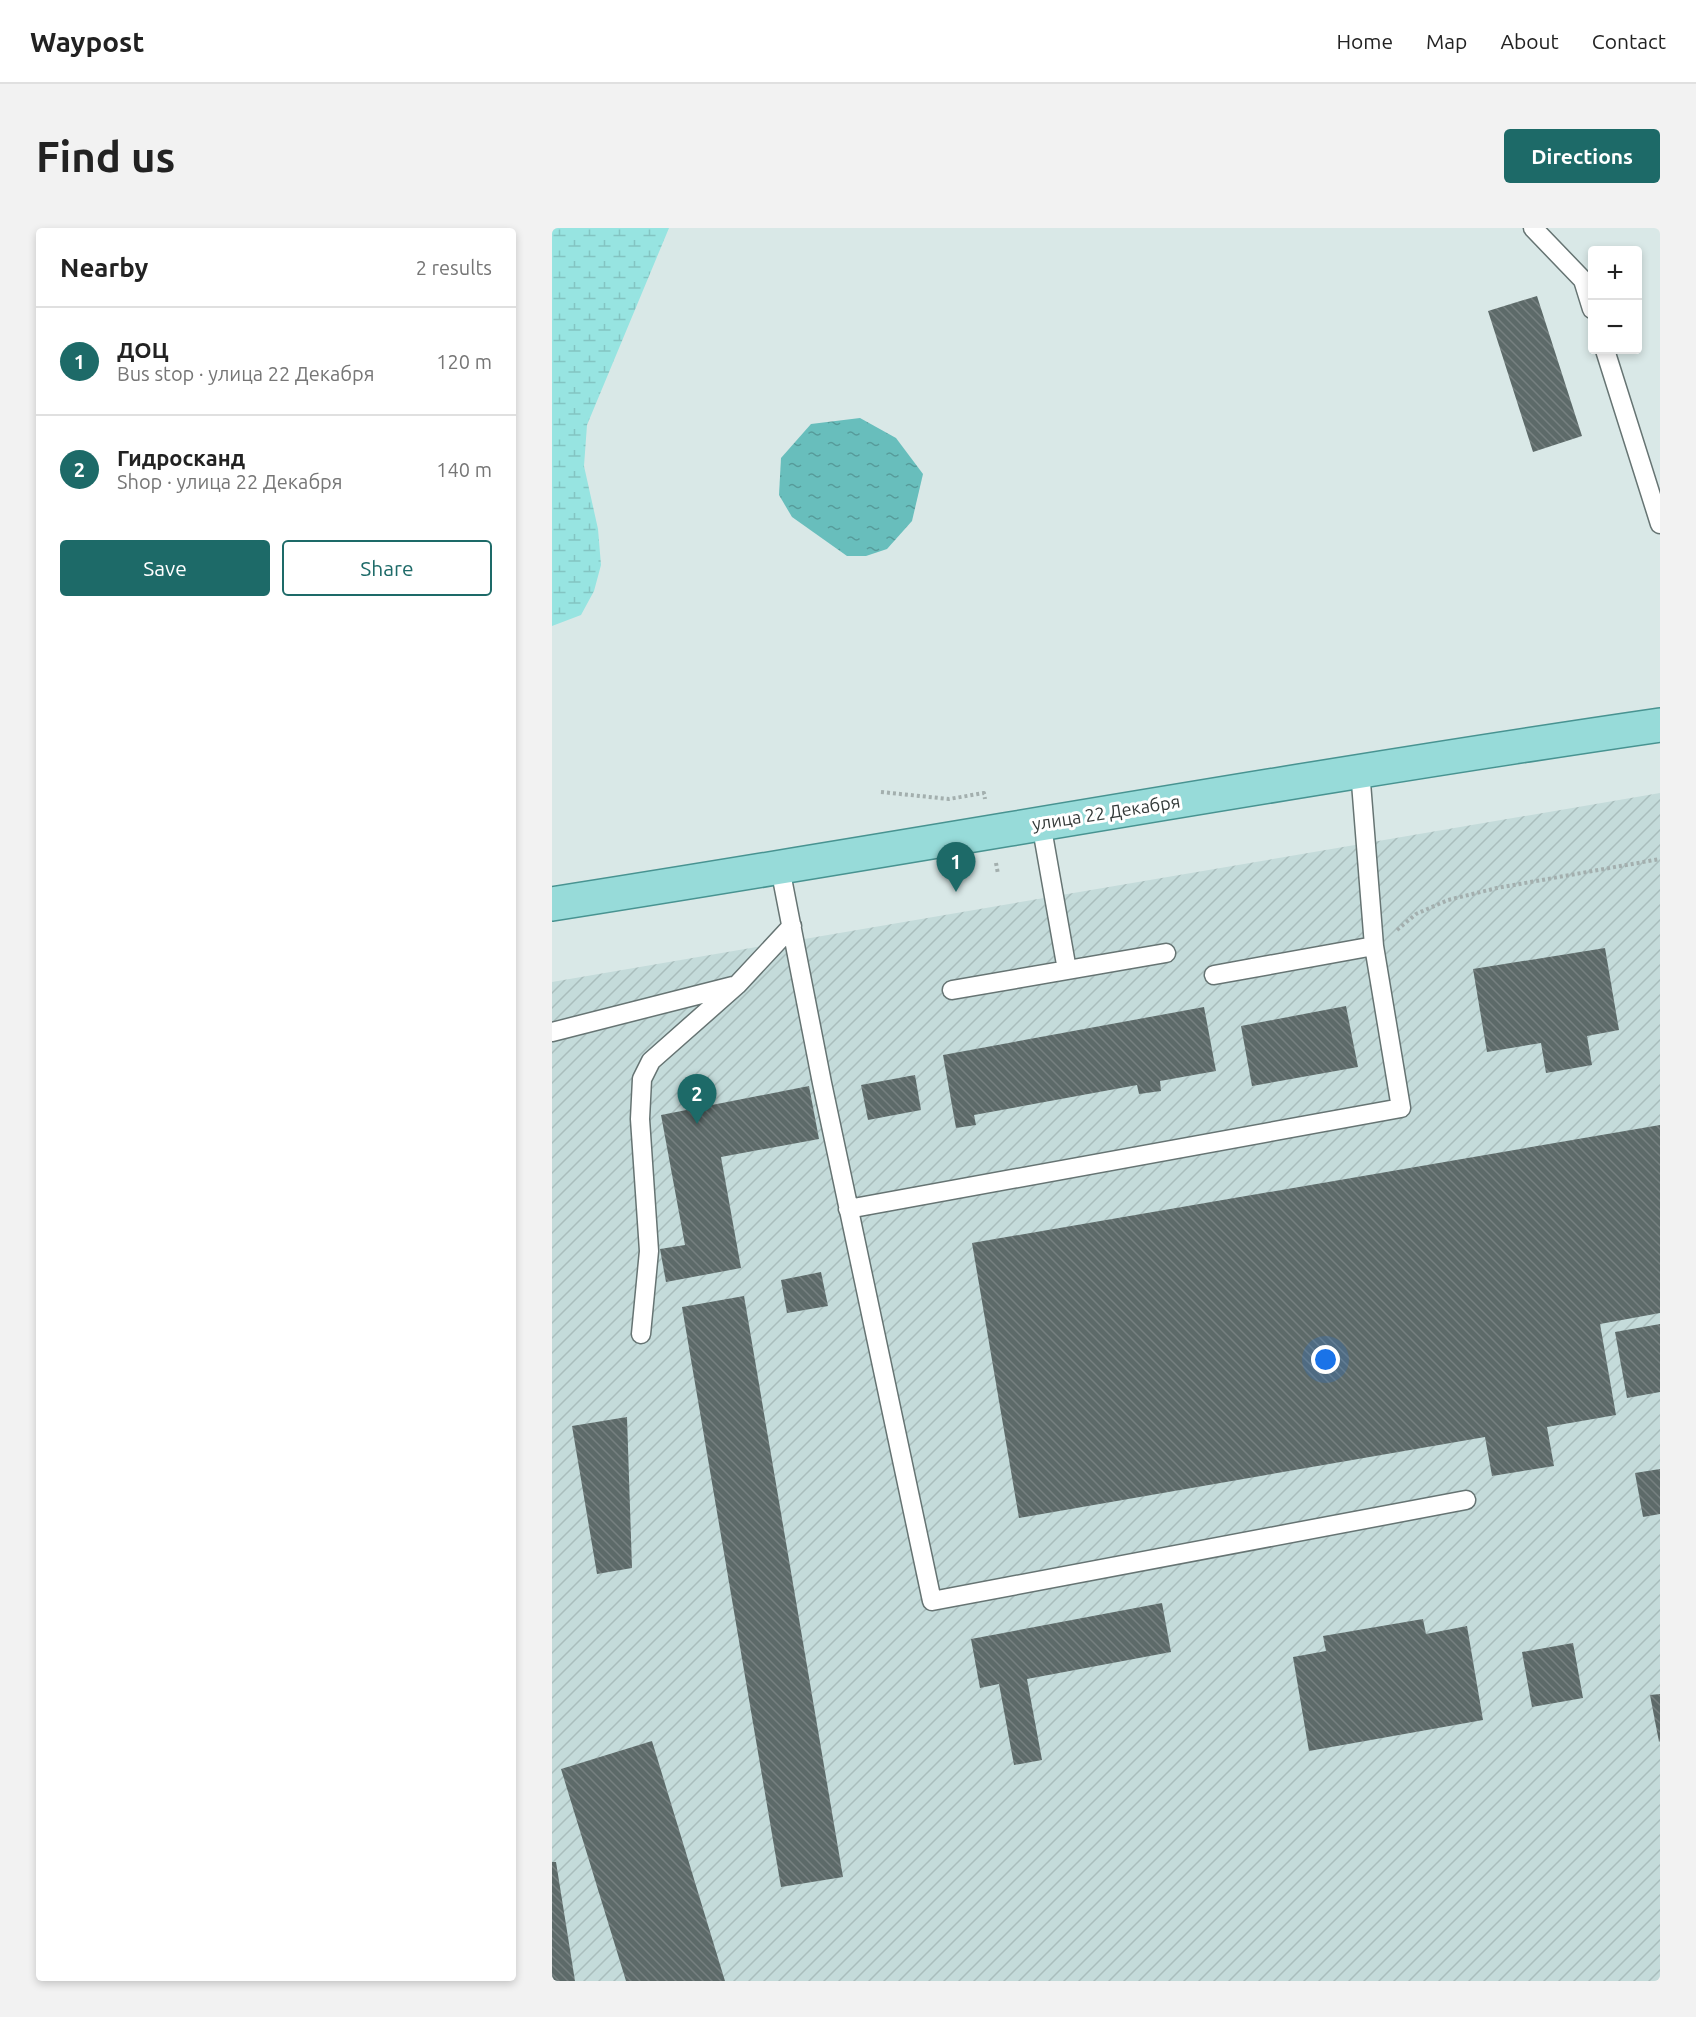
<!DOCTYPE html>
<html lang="en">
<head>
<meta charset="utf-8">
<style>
	:root { --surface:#fff; --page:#f2f2f2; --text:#222; --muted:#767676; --line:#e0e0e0; --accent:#1d6a68 }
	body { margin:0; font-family:Ubuntu,sans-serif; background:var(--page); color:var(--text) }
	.controls { position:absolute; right:18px; top:18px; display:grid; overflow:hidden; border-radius:6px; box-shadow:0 3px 9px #0003 }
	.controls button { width:54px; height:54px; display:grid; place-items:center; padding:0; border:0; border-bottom:2px solid var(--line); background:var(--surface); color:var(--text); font:30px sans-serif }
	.you { position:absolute; left:774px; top:1132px; width:21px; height:21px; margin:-15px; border:4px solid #fff; border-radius:50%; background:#1a73e8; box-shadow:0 0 0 9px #1a73e833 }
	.badge { display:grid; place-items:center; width:39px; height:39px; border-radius:50%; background:var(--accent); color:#fff; font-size:20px; font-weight:700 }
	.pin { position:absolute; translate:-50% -50px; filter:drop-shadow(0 2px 3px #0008) }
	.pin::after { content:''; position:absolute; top:32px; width:21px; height:18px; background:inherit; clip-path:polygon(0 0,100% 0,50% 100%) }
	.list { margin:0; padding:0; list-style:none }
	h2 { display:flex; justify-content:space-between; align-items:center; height:78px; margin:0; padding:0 24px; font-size:26px }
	h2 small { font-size:20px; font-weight:400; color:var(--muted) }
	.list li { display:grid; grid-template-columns:39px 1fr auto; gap:18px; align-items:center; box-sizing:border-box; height:108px; padding:0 24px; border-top:2px solid var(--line) }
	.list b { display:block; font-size:22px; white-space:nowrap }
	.list p { margin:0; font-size:20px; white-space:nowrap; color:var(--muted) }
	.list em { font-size:20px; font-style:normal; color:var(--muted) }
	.actions { display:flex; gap:12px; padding:18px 24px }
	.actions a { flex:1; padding:14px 0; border:2px solid var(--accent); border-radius:6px; text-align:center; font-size:21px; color:var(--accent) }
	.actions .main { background:var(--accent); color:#fff }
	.map { position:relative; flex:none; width:1108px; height:1753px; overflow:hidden; border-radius:6px }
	header { display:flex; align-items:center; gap:36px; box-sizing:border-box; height:84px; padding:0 30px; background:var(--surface); border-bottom:2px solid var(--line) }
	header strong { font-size:28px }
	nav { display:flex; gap:33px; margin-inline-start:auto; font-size:21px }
	.intro { display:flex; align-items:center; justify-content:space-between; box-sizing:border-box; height:144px; padding:0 36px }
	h1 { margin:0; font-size:42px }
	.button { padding:15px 27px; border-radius:6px; background:var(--accent); color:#fff; font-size:21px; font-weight:700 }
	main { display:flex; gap:36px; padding:0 36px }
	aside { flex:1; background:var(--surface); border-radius:6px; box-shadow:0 3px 9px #0003 }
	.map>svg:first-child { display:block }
	.industrial { fill:url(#industrial-furrows) }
	.wetland { fill:url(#wetland-marsh) }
	.water { fill:url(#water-ripples) }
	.building { fill:url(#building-back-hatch) }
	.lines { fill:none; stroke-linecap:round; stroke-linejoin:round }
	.lane-casing { stroke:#667473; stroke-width:21 }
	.primary-casing { stroke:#489391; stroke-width:36 }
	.path { stroke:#a3afae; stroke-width:4; stroke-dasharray:3 3; stroke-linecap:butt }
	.lane { stroke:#fff; stroke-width:18 }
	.primary { stroke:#97dbd9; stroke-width:33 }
	.labels { text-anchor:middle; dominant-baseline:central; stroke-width:6; stroke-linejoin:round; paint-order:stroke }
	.street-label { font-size:18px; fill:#343a39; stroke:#fff }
</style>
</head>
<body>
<header>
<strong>Waypost</strong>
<nav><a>Home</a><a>Map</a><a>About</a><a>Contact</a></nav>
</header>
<div class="intro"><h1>Find us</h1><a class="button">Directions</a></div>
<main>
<aside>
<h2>Nearby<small>2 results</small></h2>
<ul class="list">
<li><span class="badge">1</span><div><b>ДОЦ</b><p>Bus stop · улица 22 Декабря</p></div><em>120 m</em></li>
<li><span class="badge">2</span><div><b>Гидросканд</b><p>Shop · улица 22 Декабря</p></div><em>140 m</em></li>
</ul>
<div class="actions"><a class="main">Save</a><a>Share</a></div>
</aside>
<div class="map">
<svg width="1108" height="1753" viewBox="0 0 1108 1753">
	<defs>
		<pattern id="industrial-furrows" width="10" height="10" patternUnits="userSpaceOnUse" patternTransform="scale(1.5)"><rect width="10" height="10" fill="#c4dbda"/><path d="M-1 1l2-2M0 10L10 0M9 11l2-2" fill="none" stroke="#a9bdbc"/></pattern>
		<pattern id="wetland-marsh" width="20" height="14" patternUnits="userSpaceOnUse" patternTransform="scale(1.5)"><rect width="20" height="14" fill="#97e4e1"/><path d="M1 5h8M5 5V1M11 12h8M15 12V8" fill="none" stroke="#83c4c2"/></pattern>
		<pattern id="water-ripples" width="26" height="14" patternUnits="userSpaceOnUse" patternTransform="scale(1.5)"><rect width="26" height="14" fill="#68bebc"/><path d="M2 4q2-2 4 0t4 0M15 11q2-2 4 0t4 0" fill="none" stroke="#569b9a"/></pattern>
		<pattern id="building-back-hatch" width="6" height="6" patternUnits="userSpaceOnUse" patternTransform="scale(1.5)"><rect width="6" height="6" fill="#5d6a69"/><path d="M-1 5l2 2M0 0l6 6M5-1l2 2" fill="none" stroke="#768080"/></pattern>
	</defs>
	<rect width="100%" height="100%" fill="#d9e8e7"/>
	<path class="industrial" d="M1108 565V1753H0V754Z"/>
	<path class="wetland" d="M0 0H117L35 197 32 238 46 301 49 337 42 363 29 387 0 398Z"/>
	<path class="water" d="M308 190 344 210 371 246 360 293 335 321 314 328H295L240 289 227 267 229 230 259 196Z"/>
	<path class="building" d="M985 68 1030 208 981 224 936 83Z
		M1053 720 1067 802 1035 808 1040 837 994 845 989 815 935 824 921 741Z
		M794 778 806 839 700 858 689 798Z
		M652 779 664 843 608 853 609 863 587 866 585 857 422 887 424 897 404 900 391 827Z
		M363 847 369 882 316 892 309 857Z
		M257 858 267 911 169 929 189 1040 114 1054 108 1021 133 1017 109 887Z
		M1108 897V1085L1048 1096 1064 1187 995 1199 1002 1238 940 1248 933 1209 467 1290 420 1015Z
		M269 1044 276 1078 235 1085 229 1052Z
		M192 1068 291 1649 229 1659 130 1079Z
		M1108 1096V1164L1075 1170 1063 1104Z
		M75 1189 80 1340 45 1346 20 1198Z
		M1108 1241V1286L1091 1289 1083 1245Z
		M610 1375 619 1424 475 1451 490 1532 462 1537 447 1456 428 1460 419 1411Z
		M871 1391 874 1406 915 1398 931 1492 757 1523 741 1429 774 1423 771 1408Z
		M1021 1415 1031 1470 980 1479 970 1424Z
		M1108 1466V1513L1107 1514 1098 1467Z
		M100 1513 173 1753H74L9 1541Z
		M0 1634H4L23 1753H0Z"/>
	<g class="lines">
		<defs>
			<path id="lane" d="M981 0 1031 52 1040 81
				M1053 122 1108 296
				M489 595 515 742
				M228 640 270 855 380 1373 914 1272
				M662 747 822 718
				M400 762 614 725
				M0 804 181 758
				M296 981 849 880 822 718 808 542
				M89 1106 97 1023 88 891 90 851 99 833 185 757 240 698"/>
			<path id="primary" d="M0 676C370 618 738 551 1108 497"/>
		</defs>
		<use href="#lane" class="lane-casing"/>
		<use href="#primary" class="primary-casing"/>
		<path class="path" d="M329 564 397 571 432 565 433 571
			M444 635 446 646
			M845 702 864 686 896 672 945 660 1108 631"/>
		<use href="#lane" class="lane"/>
		<use href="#primary" class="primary"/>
	</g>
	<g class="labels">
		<g class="street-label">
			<text transform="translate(554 584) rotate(-9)">улица 22 Декабря</text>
		</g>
	</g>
</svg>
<div class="controls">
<button>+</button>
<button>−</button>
</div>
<div class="you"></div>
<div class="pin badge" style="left:404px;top:664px">1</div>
<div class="pin badge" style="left:145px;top:896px">2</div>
</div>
</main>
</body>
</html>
